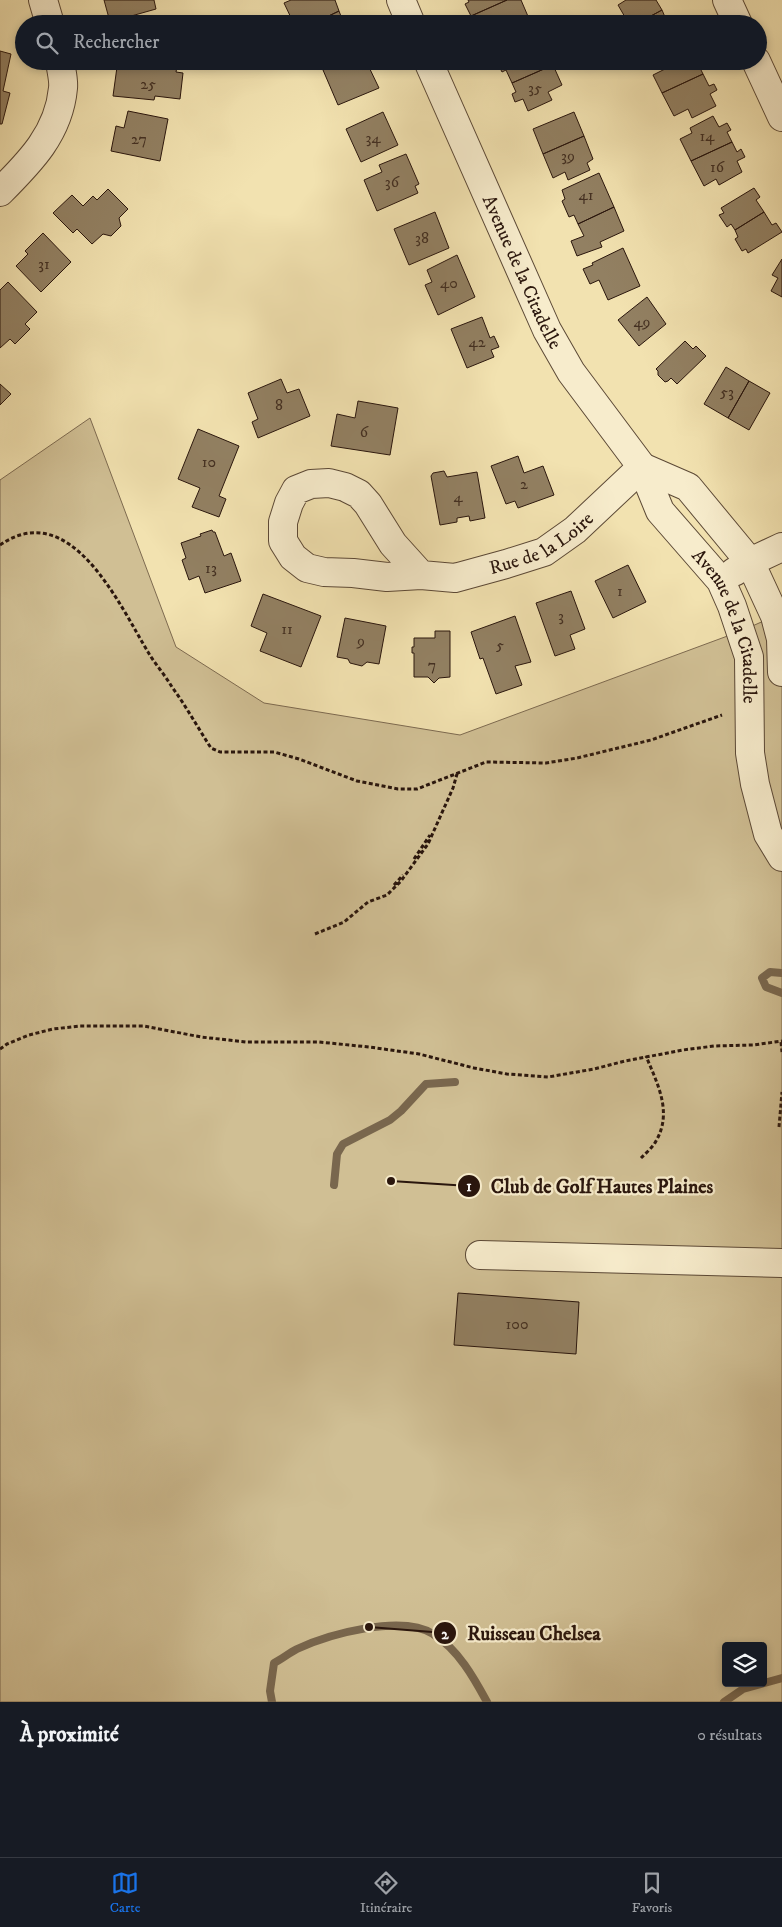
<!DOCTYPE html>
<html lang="fr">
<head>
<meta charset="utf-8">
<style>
	:root { --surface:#171b24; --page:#20242c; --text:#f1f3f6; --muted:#9ea1a6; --line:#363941; --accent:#1a73e8 }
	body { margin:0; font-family:"IM FELL DW Pica",serif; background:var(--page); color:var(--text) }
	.controls { position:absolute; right:15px; bottom:15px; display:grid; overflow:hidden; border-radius:5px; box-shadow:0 2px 8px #0003 }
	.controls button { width:45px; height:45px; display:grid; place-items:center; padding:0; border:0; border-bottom:1px solid var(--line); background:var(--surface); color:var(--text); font:25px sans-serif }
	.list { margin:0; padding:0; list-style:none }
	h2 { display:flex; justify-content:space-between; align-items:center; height:65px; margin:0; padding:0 20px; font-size:21px }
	h2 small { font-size:16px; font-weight:400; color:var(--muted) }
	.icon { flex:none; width:28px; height:28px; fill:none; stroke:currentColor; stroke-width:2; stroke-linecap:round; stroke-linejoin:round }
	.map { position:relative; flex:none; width:782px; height:1702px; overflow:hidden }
	.search { position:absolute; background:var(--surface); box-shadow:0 2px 8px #0003; left:15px; right:15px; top:15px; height:55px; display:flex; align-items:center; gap:12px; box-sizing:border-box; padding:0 18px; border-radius:28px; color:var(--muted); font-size:19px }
	.sheet { height:155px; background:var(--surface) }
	nav { display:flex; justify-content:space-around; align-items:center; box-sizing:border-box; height:70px; border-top:1px solid var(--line); background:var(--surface); font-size:14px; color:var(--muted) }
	nav a { display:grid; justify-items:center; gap:2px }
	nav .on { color:var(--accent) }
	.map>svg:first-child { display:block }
	.green { fill:#d0bf94; stroke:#7d6a50; fill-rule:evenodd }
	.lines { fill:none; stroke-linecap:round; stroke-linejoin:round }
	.stream { stroke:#79674e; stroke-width:8 }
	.building { fill:#928062; stroke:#2a160d }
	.minor-casing { stroke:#5c4936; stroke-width:30 }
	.path { stroke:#2a160d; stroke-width:3; stroke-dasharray:4 2.5; stroke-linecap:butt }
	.minor { stroke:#f7eccc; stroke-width:28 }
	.labels { text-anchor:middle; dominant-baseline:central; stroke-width:4.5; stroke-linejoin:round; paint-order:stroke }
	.number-label { font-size:16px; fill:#443022 }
	.street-label { font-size:19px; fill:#2a160d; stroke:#f7eccc }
	.leader { fill:none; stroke:#2a160d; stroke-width:2 }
	.callout-dot { fill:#2a160d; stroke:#f7eccc; stroke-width:2 }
	.mark-label { font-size:15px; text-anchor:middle; font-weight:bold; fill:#fff }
	.callout-label { font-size:20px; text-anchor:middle; font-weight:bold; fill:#2a160d; stroke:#f7eccc; stroke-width:4.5; stroke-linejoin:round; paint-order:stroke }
</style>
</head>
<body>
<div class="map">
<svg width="782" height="1702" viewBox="0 0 782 1702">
	<rect width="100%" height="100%" fill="#f2e2b0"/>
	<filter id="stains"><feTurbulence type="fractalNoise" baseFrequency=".004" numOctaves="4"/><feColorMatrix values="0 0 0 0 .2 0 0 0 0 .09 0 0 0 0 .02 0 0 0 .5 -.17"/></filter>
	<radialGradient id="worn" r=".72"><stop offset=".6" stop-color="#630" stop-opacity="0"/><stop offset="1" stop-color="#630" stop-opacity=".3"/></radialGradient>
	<path class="green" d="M90 418 176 647 264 703 460 735 741 631 775 616 782 668V1702H0V480ZM726 1646H763V1683H726Z"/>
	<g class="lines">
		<path class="stream" d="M782 973 770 972 762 978 766 987 782 993
			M334 1185 337 1154 343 1144 390 1120 401 1111 426 1084 455 1082
			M272 1702 270 1691 274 1663C282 1659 289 1653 297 1649 329 1634 402 1614 433 1634 458 1649 474 1678 487 1702
			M724 1702 743 1689 782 1678"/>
	</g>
	<path class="building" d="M104 0H154L156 9 110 22Z
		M291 0H335L339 11 312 24H294L284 3Z
		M468 0H507L471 16 465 4 469 2Z
		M507 0H521L530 21 523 24H474L471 16Z
		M626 0H656L662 10 636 24H629L618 5Z
		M662 10 668 24H636Z
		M339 11 344 24H312Z
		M0 51 11 54 3 91 10 93 2 124H0Z
		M138 61H178L176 72 183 73 180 99 155 96 154 100 113 96 117 67 137 69Z
		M344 61H366L379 88 338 105 323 70Z
		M504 61H551L553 65 512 83 506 70 502 72 498 64Z
		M663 61H702L698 64 703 74 662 93 653 75 667 68Z
		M553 65 562 85 548 92 552 100 528 111 523 99 515 102 512 94 516 92 512 83Z
		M703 74 709 86 714 84 717 90 710 94 716 106 692 118 688 109 674 116 662 93Z
		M128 111 168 119 160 161 111 151 116 126 124 128Z
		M383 112 398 145 361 162 346 129Z
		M574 112 584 136 543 154 533 129Z
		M713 116 719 127 727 123 731 130 727 132 732 142 691 161 680 139 692 133 690 128Z
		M584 136 593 159 587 163 590 170 568 180 565 172 553 178 543 154Z
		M732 142 737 152 741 149 745 157 737 161 742 172 719 185 716 179 704 186 691 161Z
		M406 154 419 184 415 186 418 193 377 211 364 180 382 172 379 165Z
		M599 173 614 207 578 224 574 215 569 217 562 201 565 199 562 190Z
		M754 188 760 197 756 200 764 212 735 230 731 224 727 227 719 215 724 213 721 208Z
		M108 189 128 209 119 218 121 226 111 236 103 234 92 244 77 229 73 233 53 213 72 195 83 206 93 196 97 200Z
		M614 207 624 231 600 242 602 247 577 256 571 241 584 236 578 224Z
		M435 212 449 248 409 265 394 229Z
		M764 212 772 225 776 223 782 232 748 253 746 249 742 251 735 239 738 237 735 230Z
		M43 233 71 262 41 292 16 266 28 254 25 251Z
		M623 248 640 286 608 300 599 280 590 284 583 269 593 265 592 263Z
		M457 255 475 297 438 315 425 285 432 282 427 270Z
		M782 259V297L771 291 778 278 772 275Z
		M8 282 37 312 25 324 30 329 15 344 10 339 0 348V290Z
		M647 297 666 324 639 346 618 320Z
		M482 317 490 338 494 336 499 347 491 350 494 357 467 368 451 329Z
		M685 341 693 349 696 346 706 356 677 384 671 378 668 381 665 382 658 375V371L656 369Z
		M726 367 749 381 728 418 704 404Z
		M281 379 287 393 299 389 310 416 258 438 252 422 258 419 248 393Z
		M749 381 770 393 749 430 728 418Z
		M0 384 11 394 0 405Z
		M358 401 398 408 390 455 331 446 337 414 355 418Z
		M198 429 239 446 219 496 226 499 219 517 192 507 200 488 178 479Z
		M518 456 524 473 543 466 554 495 518 508 515 501 506 504 491 466Z
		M444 471 447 477 477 472 485 518 470 521 469 516 457 518V522L440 525 431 476 433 473Z
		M212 530 213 532H215L224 556 231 553 241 581 205 593 199 576 189 580 182 560 186 558 181 543 201 536 200 534Z
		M628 565 646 602 613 618 595 581Z
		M571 591 585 629 570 635 575 649 555 656 536 603Z
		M263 594 321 616 301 667 260 651 267 633 251 626Z
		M515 616 531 662 515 666 522 685 496 694 483 658 480 659 471 632Z
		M345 618 386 626 379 664 367 662 362 666 350 663 348 659 337 657Z
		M435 631H450V677L439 678 434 683 428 677H414V653H412V647H414V638H435Z
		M458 1293 579 1302 576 1354 454 1345Z"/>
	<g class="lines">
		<defs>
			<g id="minor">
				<path d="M43 0 50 24"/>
				<path d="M401 0 411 24"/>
				<path d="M727 0 738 24"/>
				<path id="s1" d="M428 61 547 330 571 372 642 467 660 511 721 581 732 606 749 657 750 753 755 784 768 834 782 857"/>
				<path d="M756 61 782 117"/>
				<path d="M0 192C30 162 59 133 63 88 64 80 61 70 60 61"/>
				<path d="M642 467 688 487 750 562 775 616 781 639 782 672"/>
				<path d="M734 572 750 562 782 547"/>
				<path id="s2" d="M421 575 393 544 368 504 359 494 345 487 329 483 311 484 296 490 289 503 283 522V541L293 557 307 568 324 572 353 573 387 577 421 575 455 578 506 564 544 552 575 530 642 467"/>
				<path d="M480 1255 782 1263"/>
			</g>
		</defs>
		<use href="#minor" class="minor-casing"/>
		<path class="path" d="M0 545C71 496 120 606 148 652 155 664 165 675 172 687 186 706 198 728 211 748L220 752H274L299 759 357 781 398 789H417L486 762 546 763 577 758 651 740 722 715
			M414 859 430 835
			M394 885 403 875
			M315 934 344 922 368 902 387 895 401 881 428 844 453 788 457 774
			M781 1042 782 1052
			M0 1049 7 1044 29 1035 53 1029 80 1026H144L201 1037 246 1042H319L369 1047 419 1054 474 1068 507 1074 548 1077 594 1069 625 1061 683 1050 714 1046 753 1045 782 1041
			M779 1127 782 1092
			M641 1158C646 1153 653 1147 656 1141 673 1112 657 1083 646 1056"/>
		<use href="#minor" class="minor"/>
	</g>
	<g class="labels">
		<g class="number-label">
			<text x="148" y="84">25</text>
			<text x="535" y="88">35</text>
			<text x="707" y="136">14</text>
			<text x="373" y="138">34</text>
			<text x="139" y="139">27</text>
			<text x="568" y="156">39</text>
			<text x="717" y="167">16</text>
			<text x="392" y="182">36</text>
			<text x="586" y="195">41</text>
			<text x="422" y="238">38</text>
			<text x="44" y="264">31</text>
			<text x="449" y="283">40</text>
			<text x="642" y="322">49</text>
			<text x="477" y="342">42</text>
			<text x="727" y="392">53</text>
			<text x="279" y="405">8</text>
			<text x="364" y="432">6</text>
			<text x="209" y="462">10</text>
			<text x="524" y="484">2</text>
			<text x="458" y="497">4</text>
			<text x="211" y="568">13</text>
			<text x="620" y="591">1</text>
			<text x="561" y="616">3</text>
			<text x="287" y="629">11</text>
			<text x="361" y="641">9</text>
			<text x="500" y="645">5</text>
			<text x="432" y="665">7</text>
			<text x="517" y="1324">100</text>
		</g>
		<g class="street-label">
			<text stroke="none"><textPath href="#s1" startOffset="231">Avenue de la Citadelle</textPath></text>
			<text stroke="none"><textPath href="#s2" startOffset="502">Rue de la Loire</textPath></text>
			<text stroke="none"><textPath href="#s1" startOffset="646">Avenue de la Citadelle</textPath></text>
		</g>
	</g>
	<path class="leader" d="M391 1181L469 1186M369 1627L445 1633"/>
	<g class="callout-dot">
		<circle cx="391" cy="1181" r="5"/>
		<circle cx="369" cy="1627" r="5"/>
		<circle cx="469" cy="1186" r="12"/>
		<circle cx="445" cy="1633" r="12"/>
	</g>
	<g class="mark-label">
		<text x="469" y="1191">1</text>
		<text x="445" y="1639">2</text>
	</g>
	<g class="callout-label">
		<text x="602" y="1193">Club de Golf Hautes Plaines</text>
		<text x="534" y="1640">Ruisseau Chelsea</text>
	</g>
	<rect width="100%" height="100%" filter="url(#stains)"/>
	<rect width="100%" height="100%" fill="url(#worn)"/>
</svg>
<div class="controls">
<button><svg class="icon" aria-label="layers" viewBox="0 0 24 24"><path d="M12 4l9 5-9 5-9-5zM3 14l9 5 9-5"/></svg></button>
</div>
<div class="search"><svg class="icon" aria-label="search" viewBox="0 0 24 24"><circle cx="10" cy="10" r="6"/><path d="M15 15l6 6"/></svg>Rechercher</div>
</div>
<section class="sheet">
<h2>À proximité<small>0 résultats</small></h2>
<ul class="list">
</ul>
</section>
<nav>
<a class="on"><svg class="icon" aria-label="map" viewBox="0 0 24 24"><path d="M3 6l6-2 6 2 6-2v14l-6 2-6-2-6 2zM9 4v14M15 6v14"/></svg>Carte</a>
<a><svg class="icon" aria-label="directions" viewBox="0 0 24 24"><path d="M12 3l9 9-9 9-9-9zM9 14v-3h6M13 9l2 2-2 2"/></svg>Itinéraire</a>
<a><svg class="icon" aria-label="saved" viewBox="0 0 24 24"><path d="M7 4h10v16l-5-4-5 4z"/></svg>Favoris</a>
</nav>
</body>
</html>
